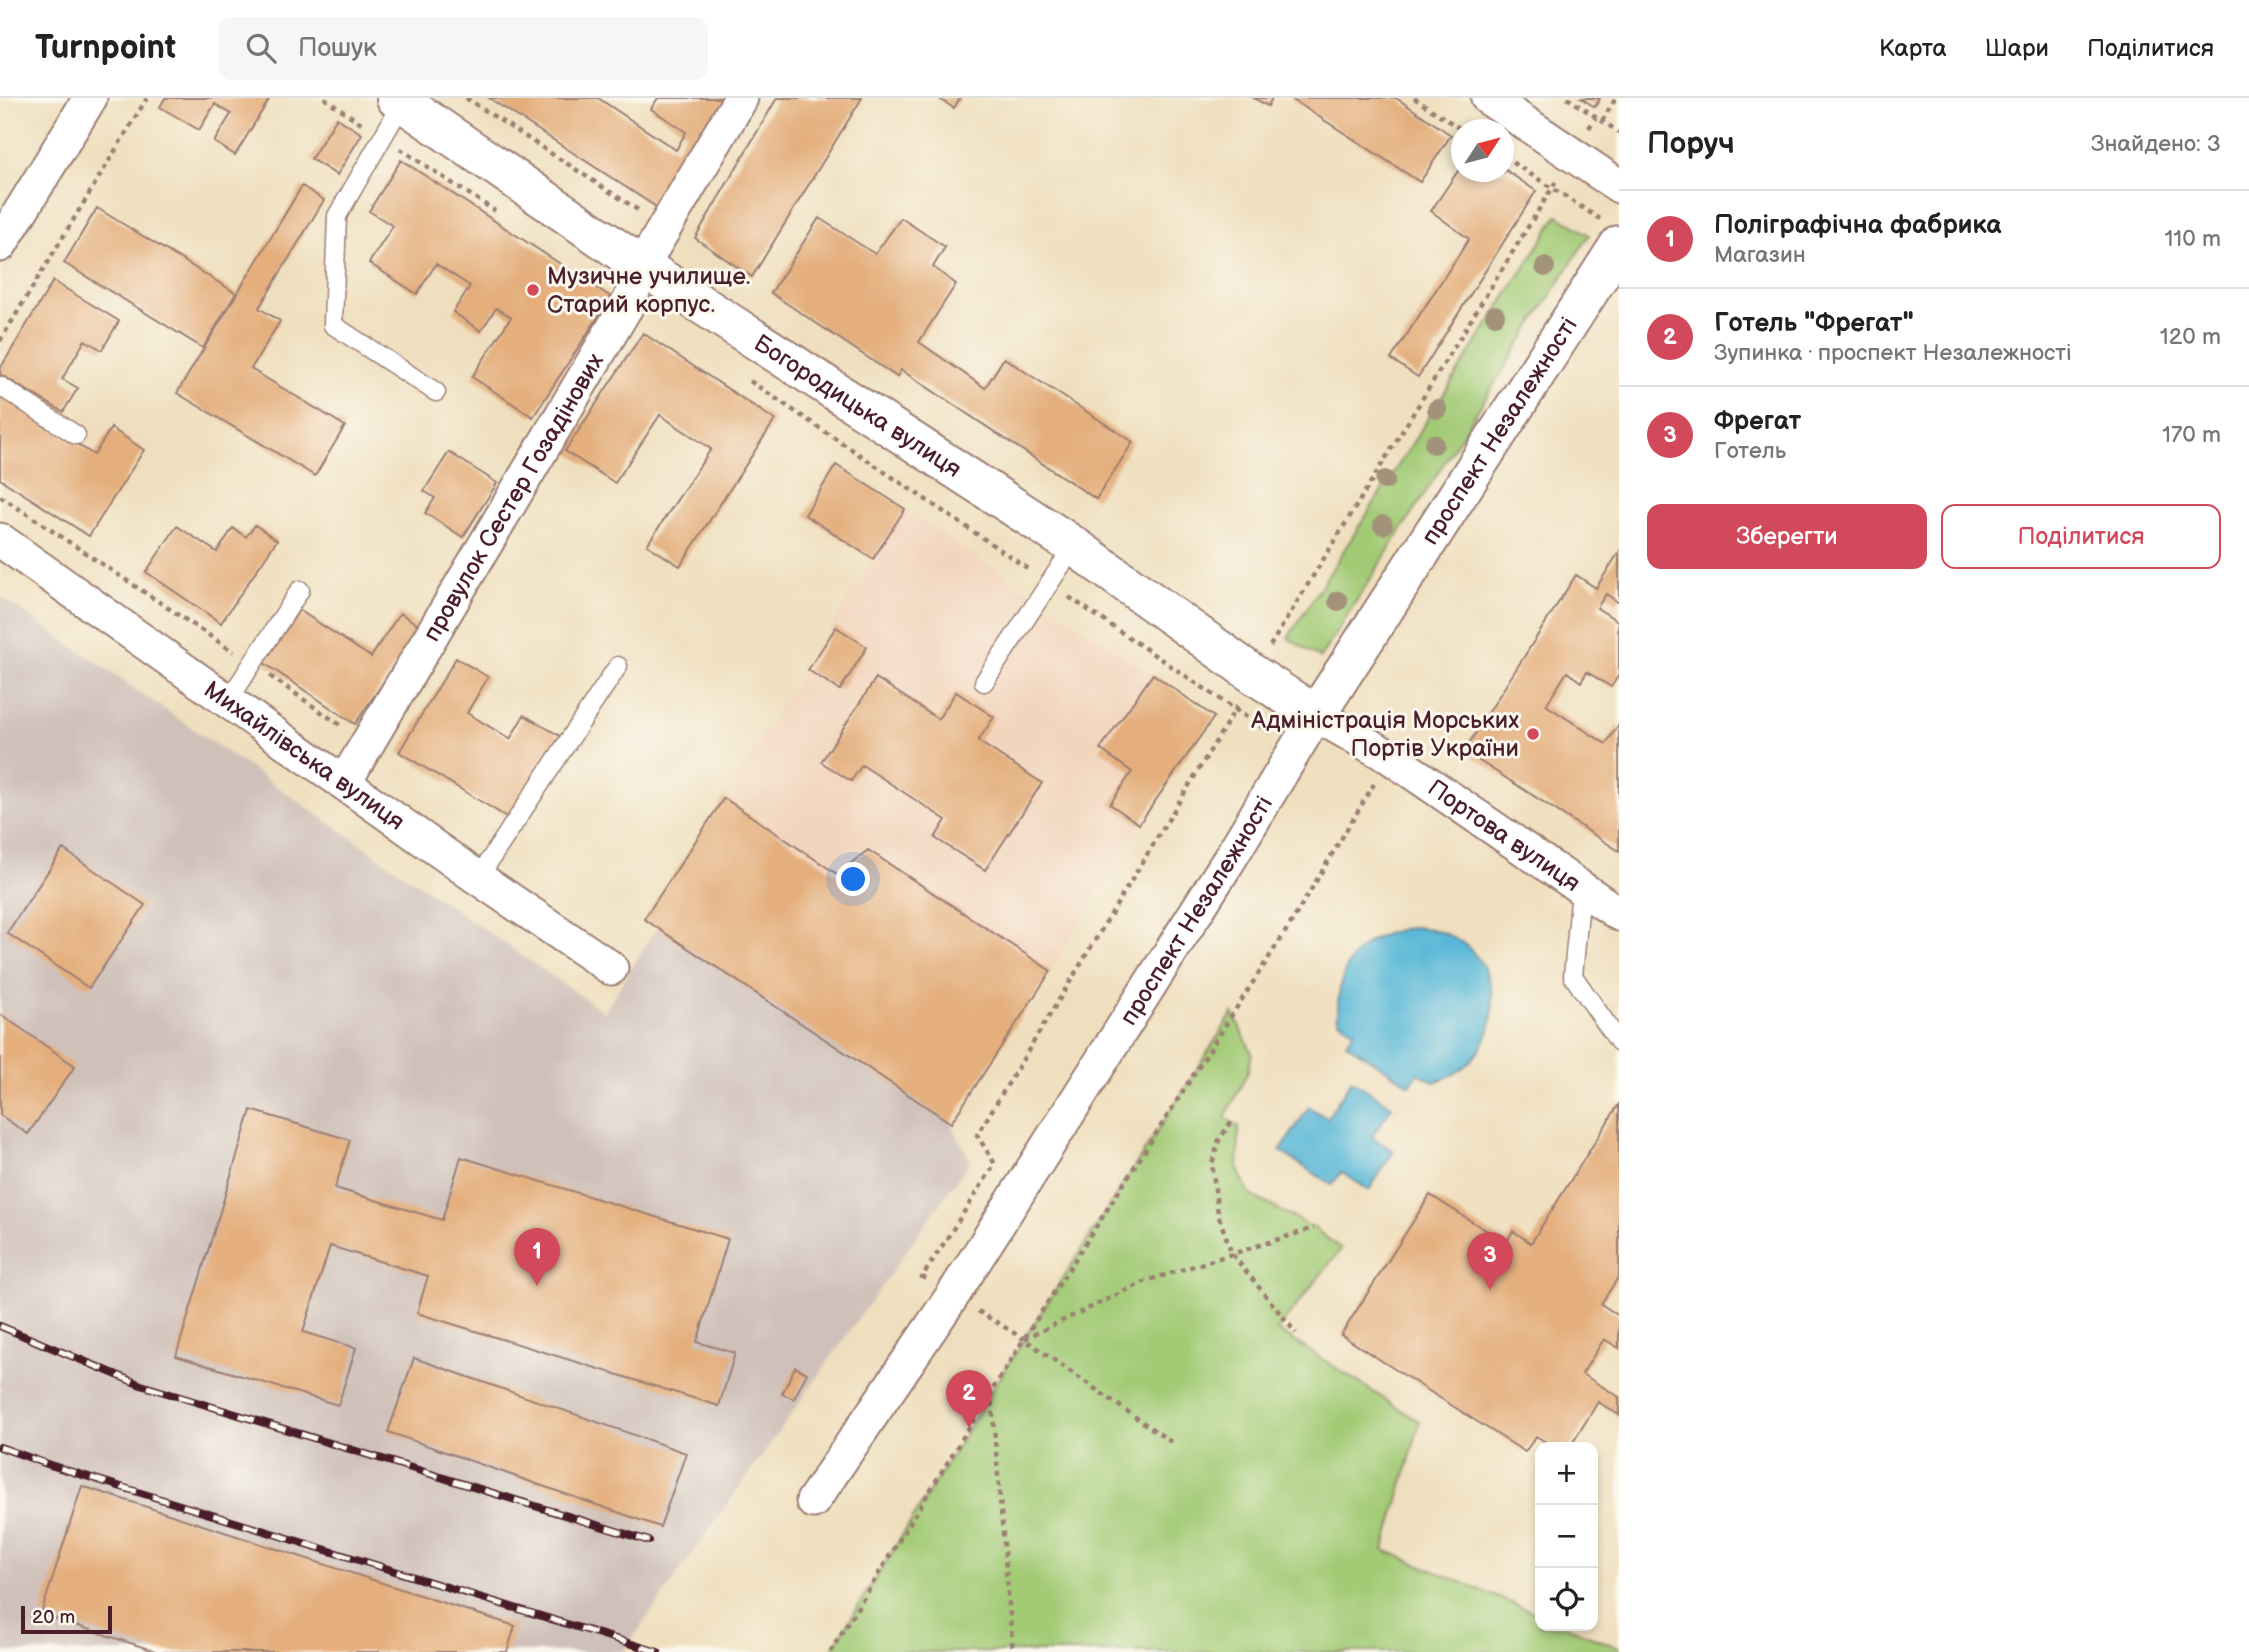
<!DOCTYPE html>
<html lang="uk">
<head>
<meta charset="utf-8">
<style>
	:root { --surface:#fff; --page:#f6f6f6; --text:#222; --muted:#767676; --line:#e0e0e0; --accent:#d1495b }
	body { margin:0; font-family:"Balsamiq Sans",sans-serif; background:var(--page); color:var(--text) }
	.controls { position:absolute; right:21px; bottom:21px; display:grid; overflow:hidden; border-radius:14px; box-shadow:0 4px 10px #0003 }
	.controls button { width:63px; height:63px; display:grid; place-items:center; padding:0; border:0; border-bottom:2px solid var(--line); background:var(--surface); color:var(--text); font:35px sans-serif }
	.compass { position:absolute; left:1451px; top:21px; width:63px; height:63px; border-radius:50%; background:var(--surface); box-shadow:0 4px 10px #0003; rotate:54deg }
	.scale { position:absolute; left:21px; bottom:18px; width:91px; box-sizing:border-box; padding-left:7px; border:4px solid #4a1f2b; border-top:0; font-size:19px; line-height:24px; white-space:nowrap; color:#4a1f2b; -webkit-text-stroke:5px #fbf7ec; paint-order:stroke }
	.you { position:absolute; left:854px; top:782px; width:24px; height:24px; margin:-18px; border:5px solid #fff; border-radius:50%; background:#1a73e8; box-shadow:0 0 0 10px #1a73e833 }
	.badge { display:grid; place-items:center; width:46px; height:46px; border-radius:50%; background:var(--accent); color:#fff; font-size:23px; font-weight:700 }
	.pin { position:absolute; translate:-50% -58px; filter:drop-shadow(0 2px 4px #0008) }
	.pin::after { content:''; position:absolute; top:37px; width:24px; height:21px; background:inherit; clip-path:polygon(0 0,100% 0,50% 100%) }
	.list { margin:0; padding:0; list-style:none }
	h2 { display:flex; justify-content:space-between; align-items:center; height:91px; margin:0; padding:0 28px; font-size:30px }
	h2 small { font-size:23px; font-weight:400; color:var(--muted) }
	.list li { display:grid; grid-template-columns:46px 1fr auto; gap:21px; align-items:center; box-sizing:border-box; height:98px; padding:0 28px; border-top:2px solid var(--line) }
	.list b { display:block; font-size:26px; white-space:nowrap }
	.list p { margin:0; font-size:23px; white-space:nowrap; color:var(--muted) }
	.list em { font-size:23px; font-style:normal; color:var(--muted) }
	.actions { display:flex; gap:14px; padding:21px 28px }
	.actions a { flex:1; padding:16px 0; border:2px solid var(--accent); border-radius:14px; text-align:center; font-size:24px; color:var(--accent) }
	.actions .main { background:var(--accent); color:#fff }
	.icon { flex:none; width:38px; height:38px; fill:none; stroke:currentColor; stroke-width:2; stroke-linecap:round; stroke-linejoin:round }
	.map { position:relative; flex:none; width:1619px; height:1554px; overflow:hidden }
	header { display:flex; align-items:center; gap:42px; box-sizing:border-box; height:98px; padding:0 35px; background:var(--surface); border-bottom:2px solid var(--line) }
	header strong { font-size:33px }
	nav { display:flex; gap:38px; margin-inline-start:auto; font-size:24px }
	.search { width:490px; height:63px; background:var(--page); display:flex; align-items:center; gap:18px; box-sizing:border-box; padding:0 24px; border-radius:14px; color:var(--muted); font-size:26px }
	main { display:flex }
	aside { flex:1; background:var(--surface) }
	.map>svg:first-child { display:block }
	.built { fill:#f2d5bd }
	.industrial { fill:#cfc1ba }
	.green { fill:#a3cb76; stroke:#767550; stroke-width:2 }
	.water { fill:#58b8d7; stroke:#516c81; stroke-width:2 }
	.building { fill:#e4af7d }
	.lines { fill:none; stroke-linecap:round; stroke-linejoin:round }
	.service-casing { stroke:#9c7f74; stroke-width:21 }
	.minor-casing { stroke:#9c7f74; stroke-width:37 }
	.tertiary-casing { stroke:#9c7f74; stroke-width:42 }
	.path { stroke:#9c7f74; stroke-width:4.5; stroke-dasharray:5 5; stroke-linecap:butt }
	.service { stroke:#fff; stroke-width:18 }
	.minor { stroke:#fff; stroke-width:33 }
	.tertiary { stroke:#fff; stroke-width:38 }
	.rail-casing { stroke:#4a1f2b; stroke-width:8 }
	.rail { stroke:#fbf7ec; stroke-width:5; stroke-dasharray:16; stroke-linecap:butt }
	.tree { fill:#a3927a }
	.poi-dot { fill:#d1495b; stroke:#fbf7ec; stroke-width:2.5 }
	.labels { text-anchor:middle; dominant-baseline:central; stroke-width:6; stroke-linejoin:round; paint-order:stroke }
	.poi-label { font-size:24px; fill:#4a1f2b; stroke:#fbf7ec; text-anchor:start }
	.street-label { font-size:24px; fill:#4a1f2b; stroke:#fbf7ec }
</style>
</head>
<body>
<header>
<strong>Turnpoint</strong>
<div class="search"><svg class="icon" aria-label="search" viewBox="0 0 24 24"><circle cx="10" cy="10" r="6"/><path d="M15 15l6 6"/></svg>Пошук</div>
<nav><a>Карта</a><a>Шари</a><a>Поділитися</a></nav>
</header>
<main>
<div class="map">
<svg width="1619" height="1554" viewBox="0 0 1619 1554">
	<rect width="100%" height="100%" fill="#fbf7ec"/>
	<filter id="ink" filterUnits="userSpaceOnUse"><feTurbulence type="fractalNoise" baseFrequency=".0143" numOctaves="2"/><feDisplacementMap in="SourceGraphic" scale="14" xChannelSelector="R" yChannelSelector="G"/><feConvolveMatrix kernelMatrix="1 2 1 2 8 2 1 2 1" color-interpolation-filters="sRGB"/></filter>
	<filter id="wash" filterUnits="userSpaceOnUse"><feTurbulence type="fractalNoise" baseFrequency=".00686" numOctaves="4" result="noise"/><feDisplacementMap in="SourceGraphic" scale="28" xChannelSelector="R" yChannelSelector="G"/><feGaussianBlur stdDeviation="1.57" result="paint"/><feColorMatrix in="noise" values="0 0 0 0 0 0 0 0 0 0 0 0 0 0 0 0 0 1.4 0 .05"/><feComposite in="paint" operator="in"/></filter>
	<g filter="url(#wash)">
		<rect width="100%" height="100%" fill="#efdfbe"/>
		<path class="built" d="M905 411 1214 619 1139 726 1051 873 868 753 837 776 724 700Z"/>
		<path class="industrial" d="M0 498 604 914 657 829 951 1025 970 1063 623 1554H0Z"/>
		<path class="green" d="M1558 117 1589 137 1320 560 1288 540Z
			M1233 915 1252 955 1248 973 1225 1020 1239 1029 1238 1072 1250 1097 1314 1130 1341 1151 1277 1232 1420 1324 1384 1452 1540 1517V1528H1566L1619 1550V1554H830L1024 1241Z"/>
		<path class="water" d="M1413 829C1428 830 1441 832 1455 840 1504 868 1505 941 1459 973 1452 978 1442 981 1434 984L1418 975 1410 987 1346 945 1354 933 1338 922C1336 867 1357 838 1413 829Z
			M1352 982 1392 1008 1372 1039 1394 1053 1369 1092 1341 1074 1332 1087 1280 1053 1309 1009 1327 1020Z"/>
		<g id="blocks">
			<path class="building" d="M165 0H270L235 57 214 44 231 16 215 6 199 32 160 9Z
				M489 0H598L676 52 686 34 651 11 658 0H730L661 112Z
				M777 0H862L752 179 695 140Z
				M938 0H960L954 10Z
				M1254 0H1272L1268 8Z
				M1290 0H1396L1451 37 1420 84Z
				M1581 0H1600L1595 9Z
				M337 20 362 36 337 77 311 61Z
				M401 62 611 199 533 319 472 279 511 219 496 210 481 233 453 214 470 188 436 166 417 196 369 165 393 128 369 113Z
				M1462 67V74H1504V71L1536 93 1418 279 1391 261 1469 141 1431 113Z
				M302 88 324 102 259 210 280 223 251 271 345 328 315 378 177 295Z
				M97 110 236 195 203 250 64 165Z
				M819 120 875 156 901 120 945 149 933 169 956 186 919 244 985 290 1004 260 1133 344 1096 401 901 272 897 279 771 195Z
				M53 183 119 223 102 252 85 242 62 281 78 290 63 314 0 276V271Z
				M643 235 775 322 680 468 647 447 711 351 660 317 615 385 565 353Z
				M0 296 94 357 111 330 144 352 89 438 0 381Z
				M449 354 497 385 463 439 425 415 435 400 424 393Z
				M836 367 905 411 873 461 805 417Z
				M255 427 277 442 221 525 146 474 177 428 217 454 233 430 246 439Z
				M1619 454V505L1606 496 1597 510 1619 524 1617 533 1619 534V577L1611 589 1587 574 1581 584 1567 574 1546 607 1606 646 1619 626V753L1464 653 1576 477 1596 490Z
				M299 512 371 559 400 515 421 529 355 626 264 565Z
				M836 529 867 549 840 592 808 572Z
				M456 560 488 579 467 615 510 641 524 617 560 638 510 721 399 654Z
				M1153 576 1214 619 1139 726 1110 706 1132 674 1100 651Z
				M876 580 938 621 956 594 994 619 978 643 1042 685 985 772 935 740 946 722 862 667 851 683 821 664Z
				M724 700 837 776 868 752 1051 873 951 1025 644 821Z
				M63 751 145 807 89 890 7 835Z
				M0 916 75 968 28 1036 0 1017Z
				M1619 1006V1178L1601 1206 1619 1218V1250L1604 1241 1582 1276 1619 1299V1317L1598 1304 1570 1349H1554L1536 1338 1525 1354 1341 1237 1430 1097 1506 1145 1513 1133 1531 1145Z
				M251 1012 350 1042 335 1090 442 1122 461 1059 728 1141 697 1244 735 1255 719 1308 417 1215 428 1178 330 1148 303 1234 356 1250 338 1307 176 1258Z
				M414 1260 686 1355 660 1429 388 1334Z
				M795 1269 807 1275 794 1301 782 1296Z
				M82 1388 515 1528 507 1554H158L41 1516Z"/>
		</g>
	</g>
	<g filter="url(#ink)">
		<use href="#blocks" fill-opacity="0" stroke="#9c7f74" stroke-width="2"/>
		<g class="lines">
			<defs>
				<path id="service" d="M403 4 337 118 333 227 436 294
					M0 288 76 337
					M984 584 1074 448
					M228 603 300 492
					M478 780 618 568
					M1581 792 1573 878 1619 944"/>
				<g id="minor">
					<path d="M1488 0 1619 88"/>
					<path d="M0 147 90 0"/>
					<path id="s1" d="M0 442 478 780 611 870"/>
					<path id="s2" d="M344 685 630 202 642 168 741 0"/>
					<path id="s3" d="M813 1403 953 1197 1229 762 1316 617 1390 659 1619 816"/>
				</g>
				<g id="tertiary">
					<path id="s4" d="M396 0 642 168 1074 448 1253 576 1316 617 1619 147"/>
				</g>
			</defs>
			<use href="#service" class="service-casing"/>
			<use href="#minor" class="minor-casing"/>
			<use href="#tertiary" class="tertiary-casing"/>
			<path class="path" d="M324 0 364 27
				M466 0 638 112
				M1414 0 1462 32
				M1567 0 1619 34
				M1602 23 1616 0
				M1589 30 1596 19
				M400 51 495 113
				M1504 59 1600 121
				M0 243 147 0
				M750 283 1030 472
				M0 398 234 554
				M1069 499 1270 635
				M1270 548 1557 82
				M270 578 343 629
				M1231 1024 1219 1042 1212 1066 1218 1116 1232 1156 1296 1235
				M926 1181 922 1179 995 1066 977 1037 1239 605
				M978 1213 1024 1241
				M991 1294 1013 1554
				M1171 1344 1024 1241 1146 1183 1314 1130
				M830 1554 1024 1241 1291 825 1374 686"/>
			<use href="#service" class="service"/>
			<use href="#minor" class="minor"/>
			<use href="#tertiary" class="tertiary"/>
			<defs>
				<path id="rail" d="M0 1228 141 1287 649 1443
					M0 1349 50 1367 658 1554"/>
			</defs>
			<use href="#rail" class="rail-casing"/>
			<use href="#rail" class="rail"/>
		</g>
		<g class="tree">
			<circle cx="1545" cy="169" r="10"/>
			<circle cx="1495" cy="217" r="10"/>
			<circle cx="1437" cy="311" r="10"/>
			<circle cx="1434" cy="346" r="10"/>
			<circle cx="1385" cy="382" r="10"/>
			<circle cx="1383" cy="427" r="10"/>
			<circle cx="1338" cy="503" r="10"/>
		</g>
	</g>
	<g class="poi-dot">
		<circle cx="533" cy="192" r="7"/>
		<circle cx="1533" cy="636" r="7"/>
	</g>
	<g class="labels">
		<g class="poi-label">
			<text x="547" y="178">Музичне училище.<tspan x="547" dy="28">Старий корпус.</tspan></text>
			<text x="1519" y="622" text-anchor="end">Адміністрація Морських<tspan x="1519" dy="28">Портів України</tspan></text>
		</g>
		<g class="street-label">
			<text stroke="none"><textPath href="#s4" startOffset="555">Богородицька вулиця</textPath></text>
			<text stroke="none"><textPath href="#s4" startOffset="1446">проспект Незалежності</textPath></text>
			<text stroke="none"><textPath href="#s2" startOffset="332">провулок Сестер Гозадінових</textPath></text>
			<text stroke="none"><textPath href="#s1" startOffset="373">Михайлівська вулиця</textPath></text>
			<text stroke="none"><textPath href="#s3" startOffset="1157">Портова вулиця</textPath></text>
			<text stroke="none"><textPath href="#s3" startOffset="704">проспект Незалежності</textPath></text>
		</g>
	</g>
</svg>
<div class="controls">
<button>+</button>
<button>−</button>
<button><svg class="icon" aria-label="locate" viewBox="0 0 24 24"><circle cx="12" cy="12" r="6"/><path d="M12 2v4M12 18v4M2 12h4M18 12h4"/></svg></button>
</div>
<svg class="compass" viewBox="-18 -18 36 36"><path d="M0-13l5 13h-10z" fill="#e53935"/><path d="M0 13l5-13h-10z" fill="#767676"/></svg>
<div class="scale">20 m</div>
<div class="you"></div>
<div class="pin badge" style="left:537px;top:1188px">1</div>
<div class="pin badge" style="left:969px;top:1330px">2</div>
<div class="pin badge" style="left:1490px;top:1192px">3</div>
</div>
<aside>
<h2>Поруч<small>Знайдено: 3</small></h2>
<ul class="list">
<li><span class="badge">1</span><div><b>Поліграфічна фабрика</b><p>Магазин</p></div><em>110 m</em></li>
<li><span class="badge">2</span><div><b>Готель &quot;Фрегат&quot;</b><p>Зупинка · проспект Незалежності</p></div><em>120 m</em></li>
<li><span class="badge">3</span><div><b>Фрегат</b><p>Готель</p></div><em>170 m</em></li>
</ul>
<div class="actions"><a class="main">Зберегти</a><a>Поділитися</a></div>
</aside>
</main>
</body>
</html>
